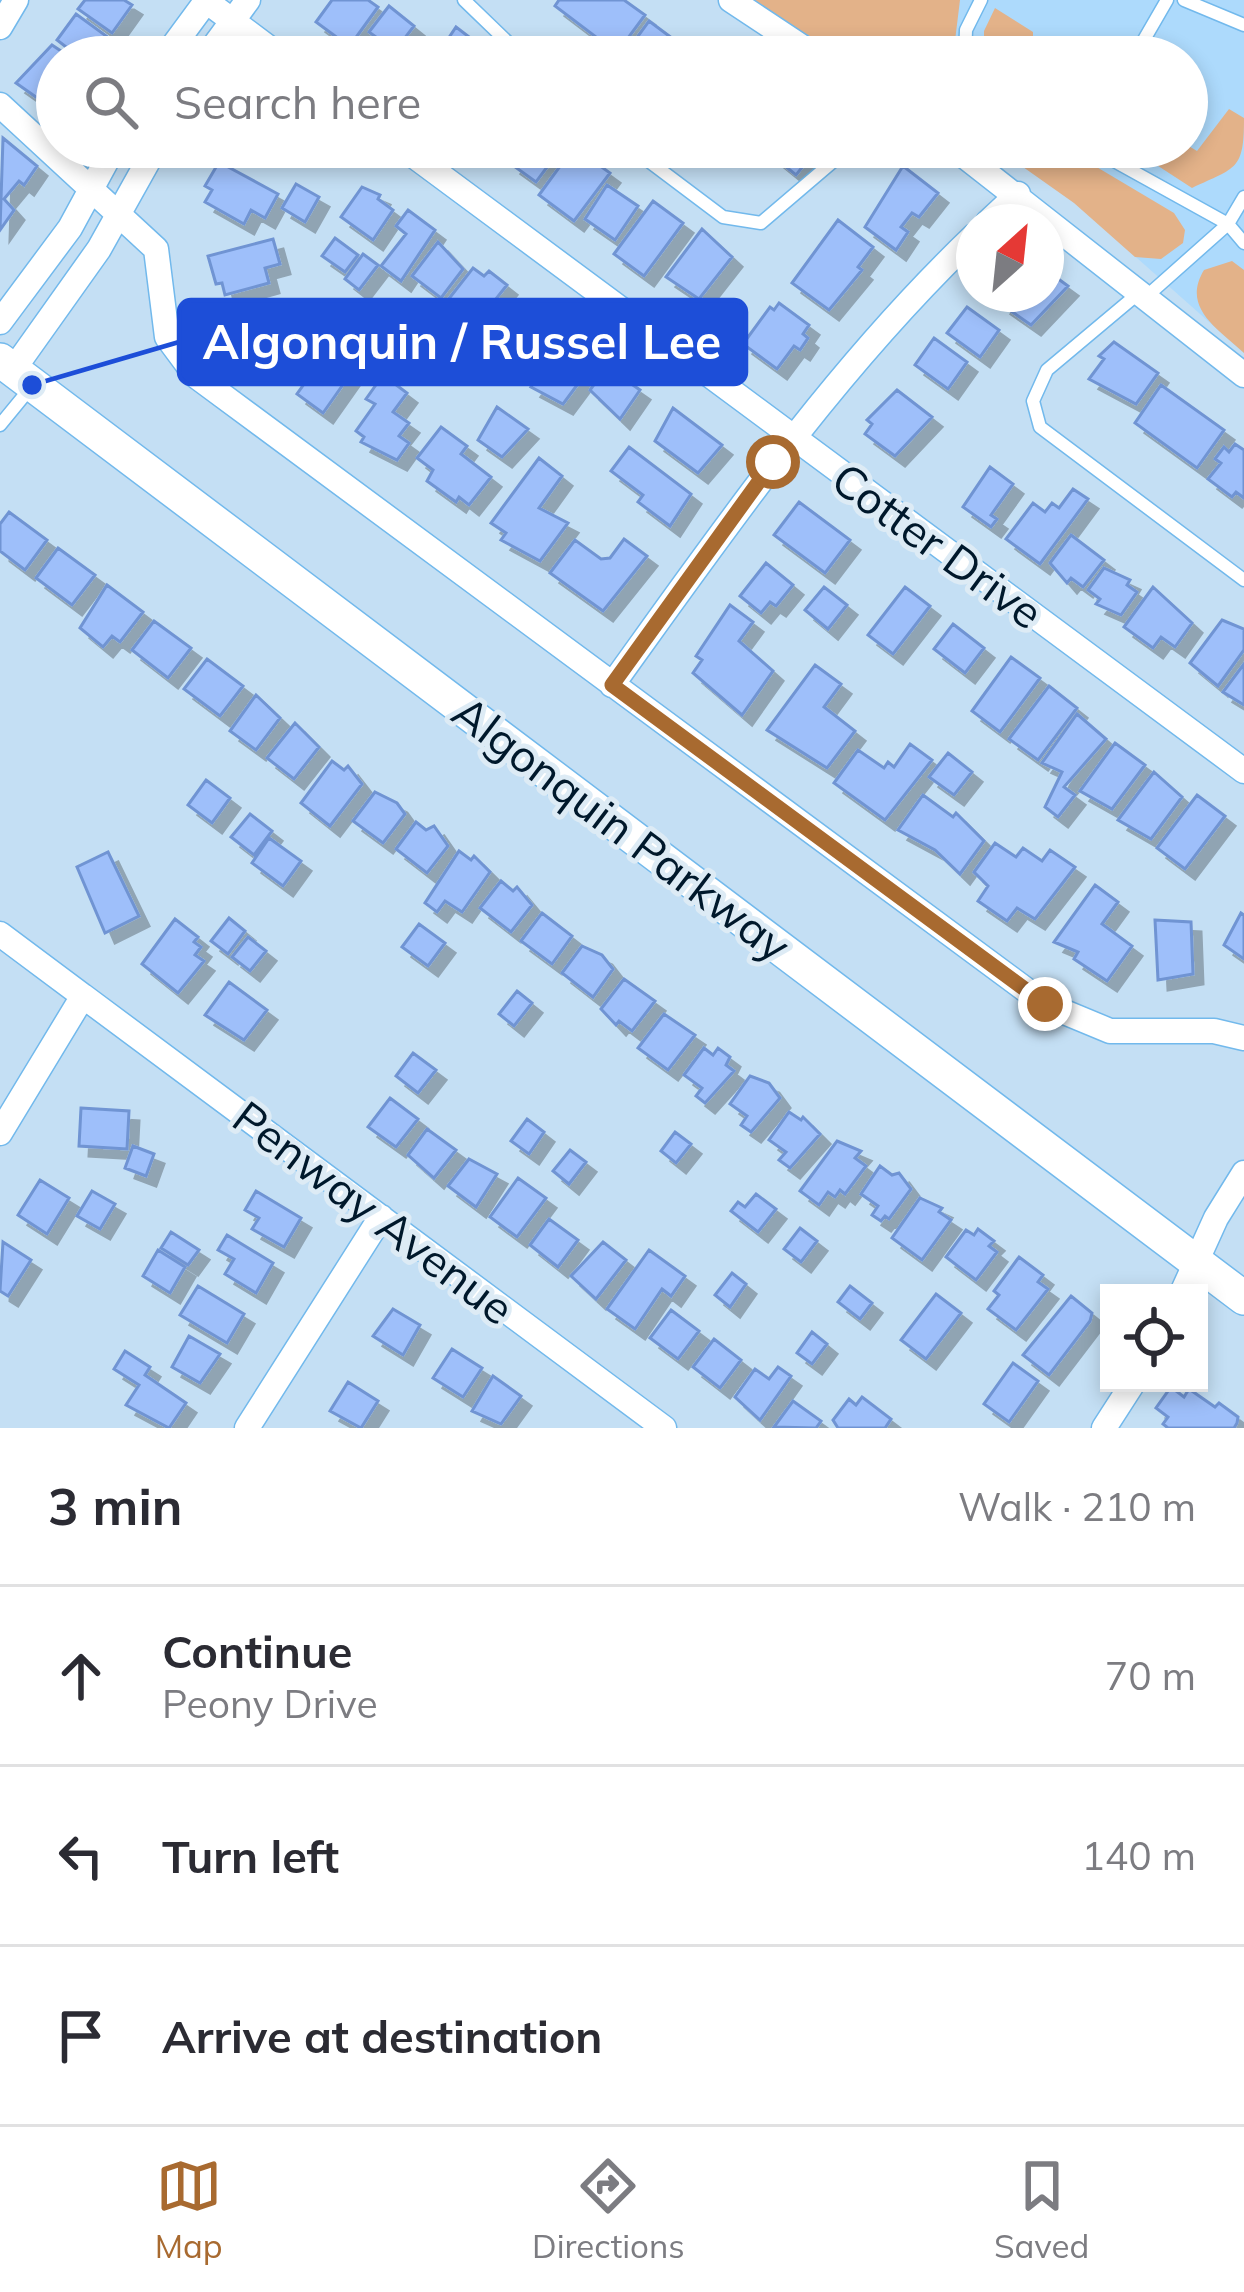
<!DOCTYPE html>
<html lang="en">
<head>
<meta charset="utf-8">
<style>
	:root { --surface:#fff; --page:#f2f2f3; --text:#2b2b33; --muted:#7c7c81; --line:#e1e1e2; --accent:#a86a30 }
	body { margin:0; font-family:Mulish,sans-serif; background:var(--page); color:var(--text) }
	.controls { position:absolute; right:36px; bottom:36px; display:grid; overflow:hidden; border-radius:0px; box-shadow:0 6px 18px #0003 }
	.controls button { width:108px; height:108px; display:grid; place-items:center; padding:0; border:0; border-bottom:3px solid var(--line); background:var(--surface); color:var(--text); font:60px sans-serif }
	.compass { position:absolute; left:956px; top:204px; width:108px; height:108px; border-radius:50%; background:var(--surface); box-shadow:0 6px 18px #0003; rotate:27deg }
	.stop { position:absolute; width:36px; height:36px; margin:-27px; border:9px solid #a86a30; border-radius:50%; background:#fff }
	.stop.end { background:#a86a30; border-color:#fff; box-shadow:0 3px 12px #0008 }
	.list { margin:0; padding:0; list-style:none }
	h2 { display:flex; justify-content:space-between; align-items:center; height:156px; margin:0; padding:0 48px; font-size:51px }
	h2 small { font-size:39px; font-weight:400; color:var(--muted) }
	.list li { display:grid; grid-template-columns:78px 1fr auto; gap:36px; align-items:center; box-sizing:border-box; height:180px; padding:0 48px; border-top:3px solid var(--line) }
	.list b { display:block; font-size:45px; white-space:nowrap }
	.list p { margin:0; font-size:39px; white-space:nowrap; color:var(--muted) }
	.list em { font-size:39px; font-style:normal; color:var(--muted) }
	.icon { flex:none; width:66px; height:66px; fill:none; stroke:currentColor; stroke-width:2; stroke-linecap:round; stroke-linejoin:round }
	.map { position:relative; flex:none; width:1244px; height:1428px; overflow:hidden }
	.search { position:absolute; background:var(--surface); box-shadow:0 6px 18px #0003; left:36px; right:36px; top:36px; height:132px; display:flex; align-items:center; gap:30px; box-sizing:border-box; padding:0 42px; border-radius:66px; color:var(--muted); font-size:45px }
	.sheet { height:696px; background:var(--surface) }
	nav { display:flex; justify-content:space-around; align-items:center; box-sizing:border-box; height:168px; border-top:3px solid var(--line); background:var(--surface); font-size:33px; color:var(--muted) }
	nav a { display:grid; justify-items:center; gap:6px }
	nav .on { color:var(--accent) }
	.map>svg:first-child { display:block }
	.built { fill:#addafc }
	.green { fill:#e3b289 }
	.building { fill:#9ebffa; stroke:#7094d3; stroke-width:3; filter:url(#shadow) }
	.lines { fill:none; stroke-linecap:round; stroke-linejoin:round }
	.lane-casing { stroke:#72b9ec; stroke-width:15 }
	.street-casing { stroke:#72b9ec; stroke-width:27 }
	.secondary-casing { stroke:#72b9ec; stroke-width:36 }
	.lane { stroke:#fff; stroke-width:12 }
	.street { stroke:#fff; stroke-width:24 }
	.secondary { stroke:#fff; stroke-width:33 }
	.route { stroke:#a86a30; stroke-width:15 }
	.labels { text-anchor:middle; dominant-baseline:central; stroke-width:10; stroke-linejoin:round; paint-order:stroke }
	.street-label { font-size:45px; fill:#00182b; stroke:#ddebf5 }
	.leader { fill:none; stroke:#1d4ed8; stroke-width:4.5 }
	.callout-dot { fill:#1d4ed8; stroke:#ddebf5; stroke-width:4.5 }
	.callout { fill:#1d4ed8; stroke:#1d4ed8; stroke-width:4.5 }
	.callout-label { font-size:48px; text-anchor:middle; font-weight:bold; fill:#fff }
</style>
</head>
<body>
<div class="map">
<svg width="1244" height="1428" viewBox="0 0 1244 1428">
	<defs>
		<filter id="shadow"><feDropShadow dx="10" dy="10" stdDeviation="0" flood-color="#0004"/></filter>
	</defs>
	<rect width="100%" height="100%" fill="#c4dff4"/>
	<path class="built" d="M749 0H1244V353L1075 203 995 147H1187V57H845Z"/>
	<path class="green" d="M749 0H960L953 57H845Z
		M995 8 1033 32V42L1052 57H984V31Z
		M1229 109 1244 118C1244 170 1237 167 1192 188L1129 147 1187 145 1197 151Z
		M995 147H1063L1174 213 1185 230 1183 243 1161 259 1135 257 1074 203Z
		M1232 261 1244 270V353C1218 329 1181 308 1204 270Z"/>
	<path class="building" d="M85 0H124L132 5 112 33 78 9Z
		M332 0H368L378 7 357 36 368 44 358 57 336 44 339 39 316 22Z
		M559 0H624L645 15 617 53 555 6Z
		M389 6 414 26 395 51 369 32Z
		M76 14 109 38 95 57H79L57 40Z
		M649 21 692 53 690 57H636L627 51Z
		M456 27 477 43 467 57H449L440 51Z
		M52 45 70 57H57L53 109 16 83Z
		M3 138 37 166 24 185 19 181 4 199 14 210 0 230Z
		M524 147H562L536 182 511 164Z
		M574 147 610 173 574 221 539 195Z
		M772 147H817L823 153 814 165 808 160 796 175 774 157 778 152Z
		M219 162 278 194 265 218 251 210 244 224 205 202 212 190 205 186Z
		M903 166 938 193 919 217 912 213 901 227 908 232 896 250 865 227Z
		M296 184 319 197 305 222 282 208Z
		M607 185 638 206 615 240 585 219Z
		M362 187 380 195 378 199 393 210 373 240 341 217Z
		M653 201 683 223 644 276 614 254Z
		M408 210 435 230 401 281 381 266 406 234 396 226Z
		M838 220 873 247 858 267 862 270 829 310 792 283Z
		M702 229 732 257 699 299 666 277Z
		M335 238 358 255 345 272 322 256Z
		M273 239 280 264 265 268 269 283 225 295 222 283 216 284 208 256Z
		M438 242 463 269 441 298 412 276Z
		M363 254 378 265 359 290 345 279Z
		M473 268 484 276 489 271 507 285 469 333 440 310Z
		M1046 270 1068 286 1031 325 1001 304 1007 294H1046Z
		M779 303 809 325 803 334 808 338 800 350 794 346 777 369 743 344 770 307 774 310Z
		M967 307 999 330 980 357 947 333Z
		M349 321 375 339 323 413 297 394Z
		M934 338 967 362 948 389 915 365Z
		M567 339 595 361 563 404 531 387Z
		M1114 342 1158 373 1136 404 1089 379 1104 359 1099 356Z
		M607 367 640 390 620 419 590 390Z
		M383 375 407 393 393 412 409 423 399 436 409 443 397 460 361 442 364 437 356 431 375 404 366 399Z
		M1161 385 1224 430 1197 468 1135 423Z
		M897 390 932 417 895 456 865 434 872 424 867 420Z
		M497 407 528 429 502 457 478 440Z
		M673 408 722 445 698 473 655 441Z
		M441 427 467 446 461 454 491 477 469 505 459 497 456 502 427 481 433 470 417 458Z
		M1235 444 1244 450V498L1236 492 1232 497 1208 479 1221 463 1215 459 1224 447 1229 452Z
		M629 447 691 494 670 526 638 502 643 495 611 471Z
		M539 458 562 476 539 508 568 523 540 561 501 540 506 533 491 523Z
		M990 467 1013 484 991 515 997 519 991 527 963 507Z
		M1073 489 1088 499 1040 564 1006 539 1033 503 1045 512 1052 503 1059 508Z
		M799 502 850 540 825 573 774 535Z
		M9 512 47 540 25 570 0 551V524Z
		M1071 535 1104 560 1083 587 1071 578 1067 583 1050 563Z
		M624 539 647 556 603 611 550 573 575 540 601 559 610 558Z
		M58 548 95 575 72 605 36 578Z
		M766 563 793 585 776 606 770 602 761 613 740 596Z
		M1104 568 1130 580 1127 585 1137 592 1121 615 1096 604 1100 599 1088 590Z
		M107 585 143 612 120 642 112 636 103 647 80 628Z
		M824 587 847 605 828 629 805 610Z
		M905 587 930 606 893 654 868 635Z
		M1153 587 1192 623 1175 647 1161 637 1153 648 1124 627Z
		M730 605 753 622 739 641 773 671 742 715 693 673 702 660 696 656Z
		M1222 620 1244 629V650L1218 686 1190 663Z
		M154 621 191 648 168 678 132 650Z
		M953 624 984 648 965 673 934 649Z
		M1011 657 1040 678 1000 732 972 711Z
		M207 659 243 686 220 716 184 689Z
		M1244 664V705L1223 692Z
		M815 665 841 684 824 707 855 731 827 768 767 730Z
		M1049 686 1077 708 1038 760 1009 739Z
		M256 695 280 718 256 750 230 731Z
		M1077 714 1106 739 1064 787 1075 795 1058 817 1045 807 1062 772 1042 763Z
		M295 723 319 747 294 779 267 758Z
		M1115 743 1145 765 1112 809 1080 791Z
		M910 744 932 760 885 820 834 783 858 750 884 768 888 762 894 767Z
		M948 753 972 772 954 795 929 777Z
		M332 761 344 770 348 766 362 784 330 826 301 803Z
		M1154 772 1182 797 1151 839 1118 820Z
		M206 780 230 798 212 823 188 805Z
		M375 792 397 803 405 814 383 843 353 821Z
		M923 795 953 817 956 813 984 841 960 874 935 850 898 830Z
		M1197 795 1225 816 1185 869 1157 848Z
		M250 814 272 831 254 855 231 837Z
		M416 822 426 830 434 826 448 846 427 873 396 849Z
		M269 838 301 861 283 886 252 863Z
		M995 843 1016 857 1023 848 1042 861 1050 850 1075 867 1035 919 1017 908 1007 921 978 901 988 886 974 872Z
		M459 851 471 860 474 856 490 872 462 912 445 901 437 912 425 903Z
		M108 852 139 916 105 933 77 867Z
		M501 881 513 891 517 887 532 905 511 932 480 908Z
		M1095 885 1118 902 1102 924 1132 946 1107 981 1074 959 1078 952 1054 942Z
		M542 913 572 936 552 964 521 941Z
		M1241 913 1244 915V959L1224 945Z
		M229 918 245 931 228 954 211 941Z
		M175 919 198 937 194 942 201 947 195 955 204 961 178 993 142 964Z
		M1155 920 1191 922 1193 974 1158 980Z
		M419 924 445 943 428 966 402 947Z
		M248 937 266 951 250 971 232 957Z
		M582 946 602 955 613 969 593 997 562 973Z
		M624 979 655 1001 632 1031 619 1021 616 1025 601 1009Z
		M229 982 267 1010 244 1040 205 1015Z
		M517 991 532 1003 514 1026 499 1014Z
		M664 1014 695 1035 668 1070 638 1048Z
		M704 1048 713 1055 718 1048 730 1057 726 1065 734 1071 705 1103 696 1096 702 1088 684 1075Z
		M413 1053 436 1070 418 1093 396 1076Z
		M750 1076 769 1083 780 1098 751 1132 741 1125 747 1116 730 1104Z
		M390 1098 418 1119 396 1147 368 1127Z
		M81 1108 129 1111 127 1149 79 1146Z
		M789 1112 801 1120 803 1117 820 1134 790 1168 779 1160 786 1152 769 1140Z
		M527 1119 544 1132 529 1154 511 1141Z
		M427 1129 456 1150 434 1178 408 1155Z
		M675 1132 691 1144 676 1163 661 1151Z
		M837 1141 861 1151 855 1158 866 1166 845 1194 840 1190 835 1197 828 1192 819 1205 800 1191Z
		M133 1146 154 1154 146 1176 125 1168Z
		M570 1150 586 1162 569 1184 553 1171Z
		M469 1159 497 1174 476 1207 448 1186Z
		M880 1166 892 1175 899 1173 911 1189 889 1219 885 1216 881 1221 872 1215 878 1206 861 1194Z
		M518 1178 546 1198 517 1237 490 1217Z
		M40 1180 69 1198 47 1234 18 1215Z
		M92 1191 115 1204 100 1229 77 1216Z
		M256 1191 301 1218 284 1247 252 1229 259 1218 245 1210Z
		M756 1194 776 1209 758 1232 731 1211 738 1202 745 1207Z
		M920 1198 942 1208 939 1212 951 1220 922 1260 892 1238Z
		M549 1219 578 1240 558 1267 530 1245Z
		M800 1228 817 1241 801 1262 784 1249Z
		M978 1229 994 1241 989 1246 997 1252 976 1280 946 1257 966 1230 974 1235Z
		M171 1232 199 1250 188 1265 161 1248Z
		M227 1235 273 1263 256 1293 225 1274 234 1259 218 1250Z
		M3 1242 31 1260 8 1296 0 1291Z
		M603 1242 626 1260 596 1299 571 1276Z
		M158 1250 185 1267 170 1293 143 1276Z
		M649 1250 685 1276 671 1296 662 1289 635 1329 607 1309Z
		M1019 1257 1043 1275 1038 1282 1048 1289 1016 1330 988 1309 999 1295 994 1291Z
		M732 1273 746 1284 730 1307 715 1295Z
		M198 1286 244 1314 227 1343 180 1315Z
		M850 1286 872 1303 860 1319 838 1302Z
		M936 1294 961 1313 926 1359 901 1340Z
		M1071 1296 1092 1313 1090 1321 1049 1375 1023 1355Z
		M393 1309 420 1325 403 1355 373 1336Z
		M671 1310 699 1331 678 1359 650 1338Z
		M812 1332 827 1344 812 1364 797 1353Z
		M189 1336 220 1354 200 1383 172 1367Z
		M714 1339 741 1360 720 1388 693 1367Z
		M452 1349 482 1368 463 1397 433 1378Z
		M125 1351 150 1367 145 1375 186 1403 169 1428 126 1405 139 1385 114 1369Z
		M1013 1363 1038 1381 1009 1422 984 1404Z
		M778 1367 791 1376 760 1420 735 1397 755 1369 769 1379Z
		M493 1376 521 1396 501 1424 472 1411Z
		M348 1382 378 1401 361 1428 330 1411Z
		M1171 1387 1184 1397 1189 1389 1215 1407 1219 1403 1238 1417 1237 1423 1234 1428H1168L1163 1424 1168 1417 1156 1408Z
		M862 1397 891 1419 885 1428H838L833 1420 849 1399 856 1405Z
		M793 1401 821 1421 816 1428 774 1427Z"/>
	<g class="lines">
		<defs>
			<path id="lane" d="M464 0 523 57
				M1184 0 1244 25
				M965 57 966 30 981 0
				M1134 57 1167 0
				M630 147 723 217 761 223 850 147
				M1089 147 1228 224 1244 243
				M1140 292 1047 370 1033 401 1040 427 1244 580
				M1147 296 1228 224 1244 197
				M0 425 32 386"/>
			<path id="street" d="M731 0 817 57
				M206 1 281 57
				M0 27 16 0
				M165 57 207 0
				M206 57 248 0
				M0 105 156 249 167 337 196 376 1045 1004 1110 1031H1214L1244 1038
				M402 147 1244 771
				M953 147 1244 375
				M988 222 1018 194
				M0 322 70 228 114 147
				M13 370 99 249 156 147
				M612 685C725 528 834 370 974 236
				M0 934 83 996 0 1133
				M83 996 664 1428
				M1182 1293 1216 1218 1244 1173
				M247 1428 381 1217
				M1104 1428 1133 1383"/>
			<path id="secondary" d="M0 360 1244 1298"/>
		</defs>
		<use href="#lane" class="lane-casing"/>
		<use href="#street" class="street-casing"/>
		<use href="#secondary" class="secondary-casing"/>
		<use href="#lane" class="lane"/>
		<use href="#street" class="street"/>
		<use href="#secondary" class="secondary"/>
	</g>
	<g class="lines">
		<path class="route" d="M773 462 612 685 1045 1004"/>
	</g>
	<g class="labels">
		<g class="street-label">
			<text transform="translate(938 545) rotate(36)">Cotter Drive</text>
			<text transform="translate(622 828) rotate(37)">Algonquin Parkway</text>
			<text transform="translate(374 1212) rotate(37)">Penway Avenue</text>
		</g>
	</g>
	<path class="leader" d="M32 385L179 342"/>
	<circle class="callout-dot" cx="32" cy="385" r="12"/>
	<rect class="callout" x="179" y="300" width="567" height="84" rx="12"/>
	<g class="callout-label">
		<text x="462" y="359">Algonquin / Russel Lee</text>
	</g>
</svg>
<div class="controls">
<button><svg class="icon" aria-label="locate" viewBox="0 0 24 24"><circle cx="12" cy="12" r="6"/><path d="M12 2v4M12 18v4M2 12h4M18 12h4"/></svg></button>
</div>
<svg class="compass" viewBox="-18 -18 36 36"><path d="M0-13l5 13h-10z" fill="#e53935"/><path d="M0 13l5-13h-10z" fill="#7c7c81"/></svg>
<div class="stop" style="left:773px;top:462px"></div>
<div class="stop end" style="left:1045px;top:1004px"></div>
<div class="search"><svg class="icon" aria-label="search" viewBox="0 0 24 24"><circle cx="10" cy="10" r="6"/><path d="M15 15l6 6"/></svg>Search here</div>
</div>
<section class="sheet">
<h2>3 min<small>Walk · 210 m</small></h2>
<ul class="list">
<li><svg class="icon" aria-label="ahead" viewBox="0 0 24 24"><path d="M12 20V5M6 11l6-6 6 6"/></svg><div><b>Continue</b><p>Peony Drive</p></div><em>70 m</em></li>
<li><svg class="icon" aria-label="left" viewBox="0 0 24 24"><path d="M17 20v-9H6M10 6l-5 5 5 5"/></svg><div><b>Turn left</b></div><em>140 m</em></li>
<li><svg class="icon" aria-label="arrive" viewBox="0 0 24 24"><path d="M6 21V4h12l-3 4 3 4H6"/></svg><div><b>Arrive at destination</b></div></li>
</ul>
</section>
<nav>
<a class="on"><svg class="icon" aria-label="map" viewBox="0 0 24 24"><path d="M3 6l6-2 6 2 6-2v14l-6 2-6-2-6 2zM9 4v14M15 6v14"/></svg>Map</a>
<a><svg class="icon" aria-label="directions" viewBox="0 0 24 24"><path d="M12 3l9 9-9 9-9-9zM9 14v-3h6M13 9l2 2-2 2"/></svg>Directions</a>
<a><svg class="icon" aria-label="saved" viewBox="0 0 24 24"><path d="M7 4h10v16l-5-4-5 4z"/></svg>Saved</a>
</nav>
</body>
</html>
